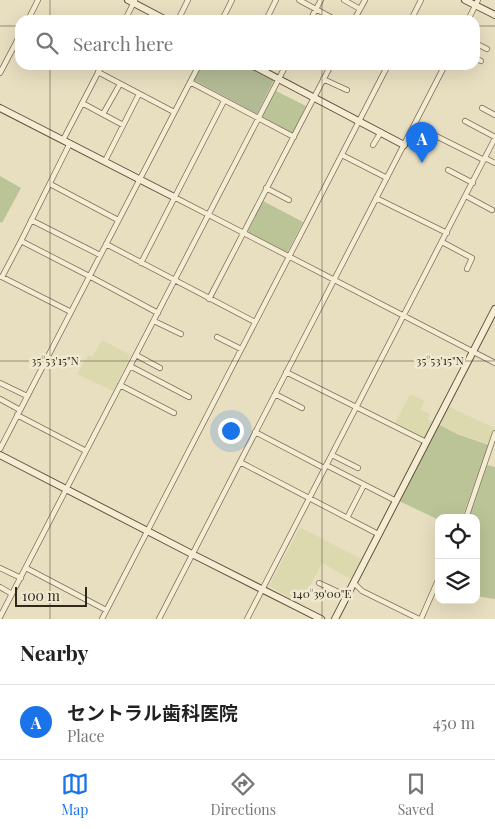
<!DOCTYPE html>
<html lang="en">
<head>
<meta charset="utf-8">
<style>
	:root { --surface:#fff; --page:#f2f2f2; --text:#222; --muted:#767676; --line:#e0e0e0; --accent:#1a73e8 }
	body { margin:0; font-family:"Playfair Display","Noto Sans JP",serif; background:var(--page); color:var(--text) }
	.controls { position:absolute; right:15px; bottom:15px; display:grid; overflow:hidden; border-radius:10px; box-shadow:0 5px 20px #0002 }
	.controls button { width:45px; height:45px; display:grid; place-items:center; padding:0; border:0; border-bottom:1px solid var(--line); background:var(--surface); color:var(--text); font:25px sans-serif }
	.scale { position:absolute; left:15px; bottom:12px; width:72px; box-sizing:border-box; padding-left:5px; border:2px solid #31281d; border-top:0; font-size:14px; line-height:18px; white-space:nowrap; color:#31281d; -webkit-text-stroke:4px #f0e9d0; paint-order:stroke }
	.you { position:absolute; left:230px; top:430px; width:18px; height:18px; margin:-12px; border:4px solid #fff; border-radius:50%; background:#1a73e8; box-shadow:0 0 0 8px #1a73e833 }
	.badge { display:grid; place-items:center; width:32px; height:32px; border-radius:50%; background:var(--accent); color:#fff; font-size:16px; font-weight:700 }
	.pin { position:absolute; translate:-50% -41px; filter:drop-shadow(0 1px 2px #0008) }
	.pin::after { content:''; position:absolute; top:26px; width:18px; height:15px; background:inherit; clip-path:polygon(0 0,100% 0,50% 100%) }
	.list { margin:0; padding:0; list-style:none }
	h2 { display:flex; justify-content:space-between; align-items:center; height:65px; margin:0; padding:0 20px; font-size:21px }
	h2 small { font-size:16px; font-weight:400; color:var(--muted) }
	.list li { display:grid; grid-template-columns:32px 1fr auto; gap:15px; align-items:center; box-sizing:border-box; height:75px; padding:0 20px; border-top:1px solid var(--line) }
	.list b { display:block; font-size:19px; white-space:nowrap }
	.list p { margin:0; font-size:16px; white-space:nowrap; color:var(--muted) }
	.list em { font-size:16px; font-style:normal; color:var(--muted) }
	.icon { flex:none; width:28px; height:28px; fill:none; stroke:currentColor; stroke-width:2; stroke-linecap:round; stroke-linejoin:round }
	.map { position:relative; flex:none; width:495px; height:619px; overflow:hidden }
	.search { position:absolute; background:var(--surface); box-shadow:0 5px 20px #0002; left:15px; right:15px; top:15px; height:55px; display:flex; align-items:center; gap:12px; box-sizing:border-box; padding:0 18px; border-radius:15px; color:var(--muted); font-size:19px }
	.sheet { height:140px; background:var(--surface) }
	nav { display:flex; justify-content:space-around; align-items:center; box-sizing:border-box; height:70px; border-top:1px solid var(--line); background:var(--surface); font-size:14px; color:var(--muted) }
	nav a { display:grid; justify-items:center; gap:2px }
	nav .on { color:var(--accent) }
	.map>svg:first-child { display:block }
	.farmland { fill:#dcd9af }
	.green { fill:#bbc497 }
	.cemetery { fill:#b2ba95 }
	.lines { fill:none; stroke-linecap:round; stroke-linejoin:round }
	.street-casing { stroke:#7f715b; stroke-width:6 }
	.secondary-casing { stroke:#61523e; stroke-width:8 }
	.street { stroke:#f4edd3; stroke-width:4.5 }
	.secondary { stroke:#f4edd3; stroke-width:6 }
	.ticks { fill:none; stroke:#31281d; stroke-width:1; stroke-opacity:0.45 }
	.ticks-label { font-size:12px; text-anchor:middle; fill:#31281d; stroke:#f0e9d0; stroke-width:5; stroke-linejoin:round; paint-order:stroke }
</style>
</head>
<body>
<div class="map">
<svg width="495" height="619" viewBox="0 0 495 619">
	<rect width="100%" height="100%" fill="#e8dfc1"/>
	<path class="farmland" d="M102 340 131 355 113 391 77 374 88 355 92 357Z
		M410 394 425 401 420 410 430 414 428 419 433 422 425 438 395 423Z
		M448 406 494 428 489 444 458 434 439 424Z
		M300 527 361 559 351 579 322 563 300 604 269 586Z"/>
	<path class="green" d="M276 91 306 106 294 132H290L263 118 262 116Z
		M0 176 21 188 2 223 0 222Z
		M263 201 303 222 287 253 247 232Z
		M438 424 457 434 489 445 462 518H439V520L399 501Z
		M487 465 495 467V599L476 596V518H469Z"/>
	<path class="cemetery" d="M202 65H245L274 80 257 114 194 80Z"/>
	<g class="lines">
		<defs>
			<path id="street" d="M299 0 336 20
				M344 0 360 9
				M28 20 38 0
				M125 20 135 0
				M178 20 188 0
				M222 20 232 0
				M266 20 276 0
				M310 20 321 0
				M354 20 365 0
				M411 20 421 0
				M468 20 478 0
				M475 43 487 49
				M475 58 481 61
				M98 72 174 112
				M0 73 20 35
				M323 79 347 90
				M190 82 294 137
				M82 103 123 125
				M482 108 495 115
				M103 114 120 84
				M465 121 495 137
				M414 125 484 160
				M63 140 102 65
				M373 145 381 132
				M342 155 387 178
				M485 158 495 163
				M105 161 139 94
				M448 170 473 183
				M50 184 118 220
				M266 188 289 200
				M466 196 492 210
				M174 197 495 363
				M376 198 447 233
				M31 220 100 255
				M21 241 89 276 158 313
				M442 242 472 258 467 269
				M106 244 255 322
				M141 263 224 101
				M0 277H2L21 241 70 143
				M2 277 71 312
				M209 299 331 65
				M154 321 181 334
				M217 337 241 349
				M136 355 160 368
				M130 366 189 397
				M286 372 426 442
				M0 383 27 396
				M120 385 174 413
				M275 394 302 408
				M0 399 20 410
				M17 415 86 451
				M255 432 324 468
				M0 449 199 65
				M332 455 358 468
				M240 462 378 534
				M326 465 396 501
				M347 518 364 485
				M466 518 495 433
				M0 568 21 578
				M26 568 106 610
				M319 583 347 596
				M354 583 362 591 419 619
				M0 587 12 594
				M0 617 286 65
				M102 619 388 65
				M159 619 445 65
				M247 619 495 138
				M421 619 439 578"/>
			<path id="secondary" d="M128 0 166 20
				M465 0 495 15
				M252 65 404 145
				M0 108 174 197
				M0 455 192 554 321 619
				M335 619 495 309"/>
		</defs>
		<use href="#street" class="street-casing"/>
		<use href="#secondary" class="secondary-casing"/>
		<use href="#street" class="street"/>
		<use href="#secondary" class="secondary"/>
	</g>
	<path class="ticks" d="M50 0V20M322 0V20M0 26H20M475 26H495M50 65V619M322 65V619M0 361H495"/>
	<g class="ticks-label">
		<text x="55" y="365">35°53'15"N</text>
		<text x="440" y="365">35°53'15"N</text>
		<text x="322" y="598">140°39'00"E</text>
	</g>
</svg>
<div class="controls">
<button><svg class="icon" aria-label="locate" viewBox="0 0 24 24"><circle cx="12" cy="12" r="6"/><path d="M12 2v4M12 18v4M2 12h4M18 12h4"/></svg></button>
<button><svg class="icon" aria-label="layers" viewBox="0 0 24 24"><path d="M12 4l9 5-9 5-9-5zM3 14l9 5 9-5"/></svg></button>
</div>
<div class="scale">100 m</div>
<div class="you"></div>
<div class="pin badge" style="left:422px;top:163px">A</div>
<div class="search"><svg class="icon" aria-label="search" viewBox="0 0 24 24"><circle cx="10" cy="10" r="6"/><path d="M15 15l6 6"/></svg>Search here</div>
</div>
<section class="sheet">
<h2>Nearby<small></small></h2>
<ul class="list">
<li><span class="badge">A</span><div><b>セントラル歯科医院</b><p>Place</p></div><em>450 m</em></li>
</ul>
</section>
<nav>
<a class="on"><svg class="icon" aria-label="map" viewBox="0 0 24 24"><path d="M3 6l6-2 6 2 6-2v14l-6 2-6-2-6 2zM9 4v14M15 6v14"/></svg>Map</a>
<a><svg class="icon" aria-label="directions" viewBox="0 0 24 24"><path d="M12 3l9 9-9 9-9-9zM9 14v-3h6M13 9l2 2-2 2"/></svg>Directions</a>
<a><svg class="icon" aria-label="saved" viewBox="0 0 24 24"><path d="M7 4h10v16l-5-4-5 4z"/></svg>Saved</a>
</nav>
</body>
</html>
